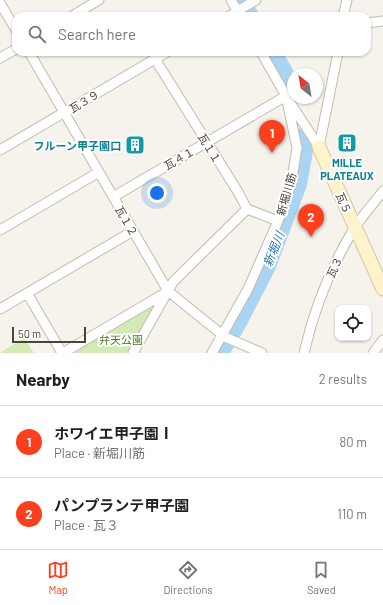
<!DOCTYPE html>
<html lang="en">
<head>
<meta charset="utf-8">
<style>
	:root { --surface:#fff; --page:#f2f2f2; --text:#202124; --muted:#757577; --line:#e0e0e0; --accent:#fc3f1d }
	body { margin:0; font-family:Barlow,"Noto Sans JP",sans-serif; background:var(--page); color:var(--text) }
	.controls { position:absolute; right:12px; bottom:12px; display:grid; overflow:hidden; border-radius:8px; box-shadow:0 1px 3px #0004 }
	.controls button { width:36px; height:36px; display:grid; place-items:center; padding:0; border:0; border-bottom:1px solid var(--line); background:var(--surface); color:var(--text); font:20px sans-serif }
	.compass { position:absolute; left:287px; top:68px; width:36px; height:36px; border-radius:50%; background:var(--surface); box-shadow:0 1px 3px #0004; rotate:329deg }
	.scale { position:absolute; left:12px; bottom:10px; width:74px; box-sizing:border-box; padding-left:4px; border:2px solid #4b4439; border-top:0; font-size:11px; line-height:14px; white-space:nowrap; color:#4b4439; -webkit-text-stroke:3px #fff; paint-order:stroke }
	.you { position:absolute; left:157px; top:193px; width:14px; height:14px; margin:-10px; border:3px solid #fff; border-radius:50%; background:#1a73e8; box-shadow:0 0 0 6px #1a73e833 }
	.badge { display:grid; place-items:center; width:26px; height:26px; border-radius:50%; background:var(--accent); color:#fff; font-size:13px; font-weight:700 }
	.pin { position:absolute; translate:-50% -33px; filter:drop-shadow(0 1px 2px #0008) }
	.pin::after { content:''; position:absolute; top:21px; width:14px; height:12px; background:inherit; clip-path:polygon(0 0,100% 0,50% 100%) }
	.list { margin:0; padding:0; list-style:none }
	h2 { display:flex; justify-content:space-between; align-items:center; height:52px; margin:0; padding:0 16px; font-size:17px }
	h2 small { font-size:13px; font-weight:400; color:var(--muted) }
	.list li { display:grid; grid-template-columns:26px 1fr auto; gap:12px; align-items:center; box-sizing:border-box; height:72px; padding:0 16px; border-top:1px solid var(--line) }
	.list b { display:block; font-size:15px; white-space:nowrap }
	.list p { margin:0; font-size:13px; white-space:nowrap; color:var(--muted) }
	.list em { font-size:13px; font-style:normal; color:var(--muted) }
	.icon { flex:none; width:22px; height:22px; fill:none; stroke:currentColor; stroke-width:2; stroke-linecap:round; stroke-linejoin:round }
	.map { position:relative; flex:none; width:383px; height:353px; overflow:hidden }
	.search { position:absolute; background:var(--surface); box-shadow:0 1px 3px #0004; left:12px; right:12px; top:12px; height:44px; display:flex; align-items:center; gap:10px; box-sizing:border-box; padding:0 14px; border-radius:12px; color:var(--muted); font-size:15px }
	.sheet { height:196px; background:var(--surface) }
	nav { display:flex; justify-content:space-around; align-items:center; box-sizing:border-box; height:56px; border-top:1px solid var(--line); background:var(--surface); font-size:11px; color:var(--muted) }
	nav a { display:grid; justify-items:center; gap:2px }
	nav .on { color:var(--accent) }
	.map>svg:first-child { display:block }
	.green { fill:#d2eab5 }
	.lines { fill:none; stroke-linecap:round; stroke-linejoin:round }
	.river { stroke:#a9d4f2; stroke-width:18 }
	.street-casing { stroke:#c2bbae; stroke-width:11 }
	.secondary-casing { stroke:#d6c79b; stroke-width:15 }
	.street { stroke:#fff; stroke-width:9 }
	.secondary { stroke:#fff3cd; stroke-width:13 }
	.labels { text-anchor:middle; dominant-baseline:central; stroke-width:4; stroke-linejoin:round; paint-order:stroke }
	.street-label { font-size:11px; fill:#4b4439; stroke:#fff }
	.culture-label { font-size:11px; font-weight:bold; fill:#0d838f; stroke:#fff; text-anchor:end }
	.park-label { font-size:11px; fill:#4a7f2a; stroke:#fff }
	.water-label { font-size:12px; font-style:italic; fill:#2e7ab2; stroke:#fff }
</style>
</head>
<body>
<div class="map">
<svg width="383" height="353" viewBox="0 0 383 353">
	<rect width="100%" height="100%" fill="#f6f3ec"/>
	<path class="green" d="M150 307 153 310 129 353H69Z
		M24 338 34 353H2L1 352Z"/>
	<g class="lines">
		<path class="river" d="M240 0 250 16
			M272 52 284 72 293 92
			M220 353 237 324 267 266 298 184 304 151 302 137"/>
		<defs>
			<path id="street" d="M231 0 240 15
				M0 3 16 30
				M72 16 99 0
				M229 16 256 0
				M343 16 347 0
				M367 23 383 21
				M29 52 168 291 225 337 262 353
				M0 58 16 49
				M155 59 238 192 247 209 278 221
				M289 101 319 147
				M319 147 338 52
				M0 150 167 52
				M113 197 286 96
				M0 230 99 172
				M27 293 62 353
				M0 309 133 231
				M63 353 167 292
				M133 353 173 282 247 209
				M212 353 248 289 278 221 291 184 297 148 286 96 261 52
				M304 353C314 309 331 266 355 227 363 215 374 203 383 191
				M373 353 383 340"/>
			<path id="secondary" d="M319 147 383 289"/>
		</defs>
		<use href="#street" class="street-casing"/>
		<use href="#secondary" class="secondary-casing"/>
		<use href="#street" class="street"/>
		<use href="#secondary" class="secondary"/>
	</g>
	<defs>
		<symbol id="building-square" viewBox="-11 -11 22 22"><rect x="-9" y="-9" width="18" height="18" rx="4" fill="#0f9aa8" stroke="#fff"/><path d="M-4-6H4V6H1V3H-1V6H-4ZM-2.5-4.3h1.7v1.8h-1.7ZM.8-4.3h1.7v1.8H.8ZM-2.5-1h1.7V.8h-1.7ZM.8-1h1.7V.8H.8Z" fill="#fff"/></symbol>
	</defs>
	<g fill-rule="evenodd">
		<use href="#building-square" x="336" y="132" width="22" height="22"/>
		<use href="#building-square" x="124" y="134" width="22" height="22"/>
	</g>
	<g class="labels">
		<g class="street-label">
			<text transform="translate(84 101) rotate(-31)">瓦３９</text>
			<text transform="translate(210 148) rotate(58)">瓦１１</text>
			<text transform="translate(179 158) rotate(-30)">瓦４１</text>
			<text transform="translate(286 194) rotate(-74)">新堀川筋</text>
			<text transform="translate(344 203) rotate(66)">瓦５</text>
			<text transform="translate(127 221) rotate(60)">瓦１２</text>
			<text transform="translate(334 267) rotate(-65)">瓦３</text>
		</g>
		<g class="culture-label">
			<text x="121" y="145">フルーン甲子園口</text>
			<text x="347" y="162" text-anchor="middle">MILLE<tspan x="347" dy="13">PLATEAUX</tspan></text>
		</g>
		<g class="park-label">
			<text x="121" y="339">弁天公園</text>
		</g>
		<g class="water-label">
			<text transform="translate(273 249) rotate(-68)">新堀川</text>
		</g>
	</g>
</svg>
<div class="controls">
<button><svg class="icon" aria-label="locate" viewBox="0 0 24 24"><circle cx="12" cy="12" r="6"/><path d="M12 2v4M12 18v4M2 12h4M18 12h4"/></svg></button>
</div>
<svg class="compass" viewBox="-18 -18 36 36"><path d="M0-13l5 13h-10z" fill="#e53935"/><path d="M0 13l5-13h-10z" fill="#757577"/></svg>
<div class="scale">50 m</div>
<div class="you"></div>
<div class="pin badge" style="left:272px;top:153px">1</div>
<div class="pin badge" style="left:311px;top:237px">2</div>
<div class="search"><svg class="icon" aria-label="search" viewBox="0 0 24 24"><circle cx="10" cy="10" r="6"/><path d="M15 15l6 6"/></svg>Search here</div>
</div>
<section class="sheet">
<h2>Nearby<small>2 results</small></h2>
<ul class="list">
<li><span class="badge">1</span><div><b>ホワイエ甲子園Ⅰ</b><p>Place · 新堀川筋</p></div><em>80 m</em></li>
<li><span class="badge">2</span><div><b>パンプランテ甲子園</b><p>Place · 瓦３</p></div><em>110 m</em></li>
</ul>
</section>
<nav>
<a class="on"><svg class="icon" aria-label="map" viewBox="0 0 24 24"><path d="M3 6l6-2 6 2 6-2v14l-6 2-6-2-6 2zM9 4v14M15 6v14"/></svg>Map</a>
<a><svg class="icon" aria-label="directions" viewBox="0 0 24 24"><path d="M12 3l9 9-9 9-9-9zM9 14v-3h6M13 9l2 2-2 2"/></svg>Directions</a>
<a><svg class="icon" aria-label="saved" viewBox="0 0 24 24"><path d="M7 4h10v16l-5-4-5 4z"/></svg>Saved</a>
</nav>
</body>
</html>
